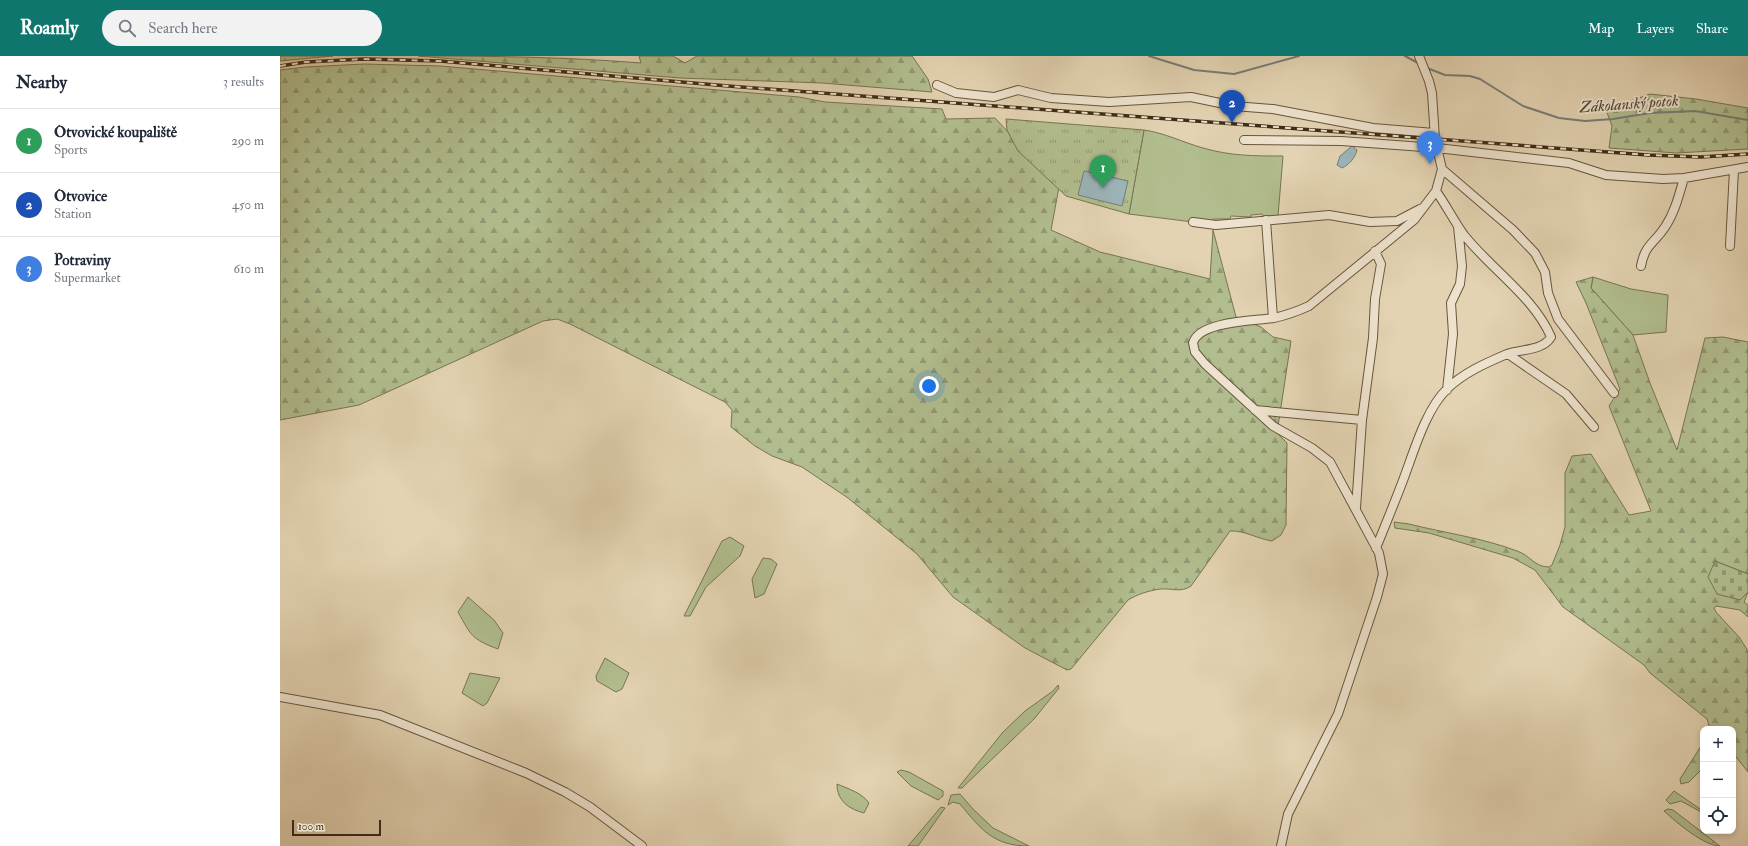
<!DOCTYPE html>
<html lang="en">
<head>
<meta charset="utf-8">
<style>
	:root { --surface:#fff; --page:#f2f2f3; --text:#1f2937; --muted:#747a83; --line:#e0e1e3; --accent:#0f766e }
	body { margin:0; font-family:"IM FELL Double Pica",serif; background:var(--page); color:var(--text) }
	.controls { position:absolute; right:12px; bottom:12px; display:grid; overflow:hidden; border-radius:8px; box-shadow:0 2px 6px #0003 }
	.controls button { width:36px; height:36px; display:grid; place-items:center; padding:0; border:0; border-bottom:1px solid var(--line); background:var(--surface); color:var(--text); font:20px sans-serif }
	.scale { position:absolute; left:12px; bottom:10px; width:89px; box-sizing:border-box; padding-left:4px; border:2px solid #3f2d15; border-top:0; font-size:11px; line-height:14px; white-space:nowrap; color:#3f2d15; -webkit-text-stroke:3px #ede2cd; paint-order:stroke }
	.you { position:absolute; left:649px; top:330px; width:14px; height:14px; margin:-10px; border:3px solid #fff; border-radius:50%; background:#1a73e8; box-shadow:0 0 0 6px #1a73e833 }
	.badge { display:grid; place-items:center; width:26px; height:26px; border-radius:50%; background:var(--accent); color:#fff; font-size:13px; font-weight:700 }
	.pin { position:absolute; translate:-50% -33px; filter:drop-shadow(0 1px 2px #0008) }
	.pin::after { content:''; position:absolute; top:21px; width:14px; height:12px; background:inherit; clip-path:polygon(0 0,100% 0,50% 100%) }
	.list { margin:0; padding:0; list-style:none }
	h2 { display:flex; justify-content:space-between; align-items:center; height:52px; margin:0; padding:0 16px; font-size:17px }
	h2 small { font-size:13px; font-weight:400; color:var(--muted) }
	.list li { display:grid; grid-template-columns:26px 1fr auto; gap:12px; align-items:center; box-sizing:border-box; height:64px; padding:0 16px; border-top:1px solid var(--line) }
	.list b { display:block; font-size:15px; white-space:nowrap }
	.list p { margin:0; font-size:13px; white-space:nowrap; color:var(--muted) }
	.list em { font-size:13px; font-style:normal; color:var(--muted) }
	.icon { flex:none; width:22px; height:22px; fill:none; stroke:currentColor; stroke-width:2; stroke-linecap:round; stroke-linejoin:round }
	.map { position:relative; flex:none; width:1468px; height:790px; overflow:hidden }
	header { display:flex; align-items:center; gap:24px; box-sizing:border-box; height:56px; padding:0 20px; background:var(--accent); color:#fff }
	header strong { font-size:19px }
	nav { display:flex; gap:22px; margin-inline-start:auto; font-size:14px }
	.search { width:280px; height:36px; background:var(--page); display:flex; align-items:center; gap:10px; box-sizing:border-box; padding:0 14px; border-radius:22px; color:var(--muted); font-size:15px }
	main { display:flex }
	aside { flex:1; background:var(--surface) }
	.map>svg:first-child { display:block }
	.green { fill:#b1bd8e; stroke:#787552 }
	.forest { fill:url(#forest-firs); stroke:#787552 }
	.cemetery { fill:url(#cemetery-stones); stroke:#787552 }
	.park { fill:url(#park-tufts); stroke:#787552 }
	.water { fill:#9cb4b9; stroke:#777e77 }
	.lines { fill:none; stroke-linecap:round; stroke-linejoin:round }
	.stream { stroke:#777e77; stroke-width:2 }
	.minor-casing { stroke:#68563c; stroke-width:10 }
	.minor { stroke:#ede2cd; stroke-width:8 }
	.rail-casing { stroke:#3f2d15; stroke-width:3.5 }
	.rail { stroke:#ede2cd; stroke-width:2; stroke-dasharray:6; stroke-linecap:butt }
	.labels { text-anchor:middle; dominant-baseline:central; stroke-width:4; stroke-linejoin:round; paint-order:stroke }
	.water-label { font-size:16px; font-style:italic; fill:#524836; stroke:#ede2cd }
</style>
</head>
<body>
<header>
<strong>Roamly</strong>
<div class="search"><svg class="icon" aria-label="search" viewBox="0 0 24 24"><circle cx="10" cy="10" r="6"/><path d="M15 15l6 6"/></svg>Search here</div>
<nav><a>Map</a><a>Layers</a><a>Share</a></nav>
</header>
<main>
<aside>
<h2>Nearby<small>3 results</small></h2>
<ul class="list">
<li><span class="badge" style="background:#2e9e5b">1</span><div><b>Otvovické koupaliště</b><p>Sports</p></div><em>290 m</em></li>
<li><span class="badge" style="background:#1a4fb4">2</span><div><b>Otvovice</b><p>Station</p></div><em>450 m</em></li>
<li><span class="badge" style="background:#3f7fe0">3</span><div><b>Potraviny</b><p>Supermarket</p></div><em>610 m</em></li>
</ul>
</aside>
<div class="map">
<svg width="1468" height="790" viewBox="0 0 1468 790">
	<defs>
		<pattern id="forest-firs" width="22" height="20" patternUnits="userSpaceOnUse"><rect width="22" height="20" fill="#b1bd8e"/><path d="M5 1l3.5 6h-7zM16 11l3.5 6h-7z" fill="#919a73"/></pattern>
		<pattern id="cemetery-stones" width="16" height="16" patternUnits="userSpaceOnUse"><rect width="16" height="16" fill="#b1bd8e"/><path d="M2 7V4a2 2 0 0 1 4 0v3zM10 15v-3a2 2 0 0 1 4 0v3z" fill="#919a73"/></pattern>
		<pattern id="park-tufts" width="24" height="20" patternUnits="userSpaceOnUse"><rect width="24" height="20" fill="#b1bd8e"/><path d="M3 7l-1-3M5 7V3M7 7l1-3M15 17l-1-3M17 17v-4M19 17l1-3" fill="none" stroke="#919a73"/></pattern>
	</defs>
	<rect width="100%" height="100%" fill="#e3d3b2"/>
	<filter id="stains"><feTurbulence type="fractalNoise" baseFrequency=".005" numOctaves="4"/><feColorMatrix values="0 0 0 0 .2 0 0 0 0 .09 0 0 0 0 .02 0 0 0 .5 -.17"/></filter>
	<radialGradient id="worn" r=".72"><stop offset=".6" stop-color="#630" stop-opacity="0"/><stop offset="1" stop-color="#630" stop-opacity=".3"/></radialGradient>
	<path class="green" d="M864 74C885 77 902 86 923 92 951 100 974 100 1003 100L998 160H983L982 158 971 159V161L951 160 950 163H933V166L921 167 849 158Z
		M1313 221 1351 233 1388 239 1386 276 1353 279 1311 232Z
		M450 481 464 490 460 500 426 531 410 560H404L442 485Z
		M483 502 491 503 497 508 484 538 475 542 472 523Z
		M188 541 214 564 223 577 218 593C191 583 191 579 178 556Z
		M325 602 349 617 342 633 336 636 317 625 316 620Z
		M190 617 220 622 207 647 203 650 182 637Z
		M778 629 779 632 754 663 682 732H678L723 676 745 655 773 635Z
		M621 714 629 716 663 735V740L658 744 631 730 617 716Z
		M557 728C569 733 582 737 589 747L584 757C569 753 557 745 557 728Z
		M1394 735 1423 755V757L1401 745 1390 748 1386 744Z
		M680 738 693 753 713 772 749 790C713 790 701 773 680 748L673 746 668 749 671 739Z
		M661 751 665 752 638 790H628Z"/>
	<path class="forest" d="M0 0H53L0 5Z
		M138 0C213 0 287 1 361 7L359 0H393L405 7 417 0H632L648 23 652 36 542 27 400 22Z
		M84 8 160 10 519 41 545 46 662 53 666 63 715 62 779 131 771 174 820 196 930 223 933 174 956 261 981 271 993 281 1011 285 997 377 1007 387 1006 469 1001 479 992 485C978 483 964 474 950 475L911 530C901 537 892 532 880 533 868 535 858 538 848 544L791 613 787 614 745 592 673 541 637 498 568 442 522 411 492 400 475 390 451 371 452 354 445 346 290 268 277 263 263 265 79 349 0 364V14L26 11Z
		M1370 38 1416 43 1468 52V93L1396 97 1329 92 1332 70 1326 54Z
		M1313 221 1311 232 1353 279 1370 327 1397 394 1425 282 1443 281 1468 286V518L1435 505 1460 544 1468 536 1464 546 1468 549V561L1460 554 1436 550 1434 552 1436 556 1459 581 1468 595V716L1453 697V673H1430L1427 663 1370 617 1364 609 1283 551 1255 514 1233 502 1149 477 1115 472 1114 466 1129 468C1165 477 1203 482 1237 495 1250 499 1254 511 1269 511L1272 509 1280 489 1285 471V417L1292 400 1311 398 1349 459 1371 455 1329 350 1340 333 1306 247 1296 226Z
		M1423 687V712L1409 726 1401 728 1400 723Z
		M1388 753 1393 754 1440 790C1424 790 1396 766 1384 755Z"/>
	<path class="cemetery" d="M1435 505 1468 518V536L1460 544 1437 538 1428 521Z"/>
	<path class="park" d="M726 63 864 74 849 158 786 140 738 95 727 74Z"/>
	<path class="water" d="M1072 90 1077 94C1075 102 1069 109 1062 112L1057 109 1060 100Z
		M804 115 848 125 842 150 798 139Z"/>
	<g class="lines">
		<path class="stream" d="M869 0 914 14 954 18 1019 0
			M1125 0 1140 8
			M1147 12 1165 19 1190 20 1200 23 1243 50 1279 62 1305 65 1333 63 1370 57 1415 55 1468 64"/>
		<defs>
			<path id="minor" d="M657 29 676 37 714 41 738 34 771 42 829 46 911 41 954 50 993 53 1093 72 1154 77
				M964 84 1061 85 1157 92 1289 107 1326 119 1383 123 1404 122 1468 111
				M1162 113 1233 174 1255 197 1265 216 1268 237 1278 263 1334 337
				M986 164 993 262
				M913 166 936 169 1049 159 1090 166 1117 165 1140 153
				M1450 190 1454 114
				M1361 210C1365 188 1374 188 1385 171 1395 156 1399 139 1404 122
				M1228 298 1286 338 1314 371
				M1167 334 1173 278 1171 247 1180 228 1182 210 1178 170
				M975 354 1082 364
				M1076 452 1082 364 1093 282 1095 243 1101 208 1095 195
				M1096 492C1105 470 1114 448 1122 427 1133 399 1145 354 1167 333 1183 317 1206 307 1227 298 1240 293 1263 295 1271 281 1254 241 1211 213 1184 179 1174 165 1166 149 1156 135
				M0 641 100 659 246 717 285 736 310 751 362 790
				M1001 790 1008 758 1058 658 1097 541 1103 518 1099 497 1050 406 1032 392 993 370 925 308 915 296 913 287C919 265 975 265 994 262 1007 259 1018 255 1029 250L1134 164 1156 135 1162 113 1155 83 1152 37 1149 25 1139 0"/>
		</defs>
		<use href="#minor" class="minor-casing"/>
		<use href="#minor" class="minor"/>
		<defs>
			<path id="rail" d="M0 10 26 6 84 3 160 5 448 30 1368 99 1421 101 1468 98"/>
		</defs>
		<use href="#rail" class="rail-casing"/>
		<use href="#rail" class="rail"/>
	</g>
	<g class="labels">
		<g class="water-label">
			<text transform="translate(1349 48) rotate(-4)">Zákolanský potok</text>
		</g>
	</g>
	<rect width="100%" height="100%" filter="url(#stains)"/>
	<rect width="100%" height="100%" fill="url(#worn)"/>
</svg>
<div class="controls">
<button>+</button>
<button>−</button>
<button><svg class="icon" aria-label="locate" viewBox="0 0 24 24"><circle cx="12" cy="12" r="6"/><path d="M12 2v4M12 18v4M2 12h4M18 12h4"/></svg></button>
</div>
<div class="scale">100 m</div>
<div class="you"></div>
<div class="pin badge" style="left:823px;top:132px;background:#2e9e5b">1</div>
<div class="pin badge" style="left:952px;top:67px;background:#1a4fb4">2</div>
<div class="pin badge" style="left:1150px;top:108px;background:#3f7fe0">3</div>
</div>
</main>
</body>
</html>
